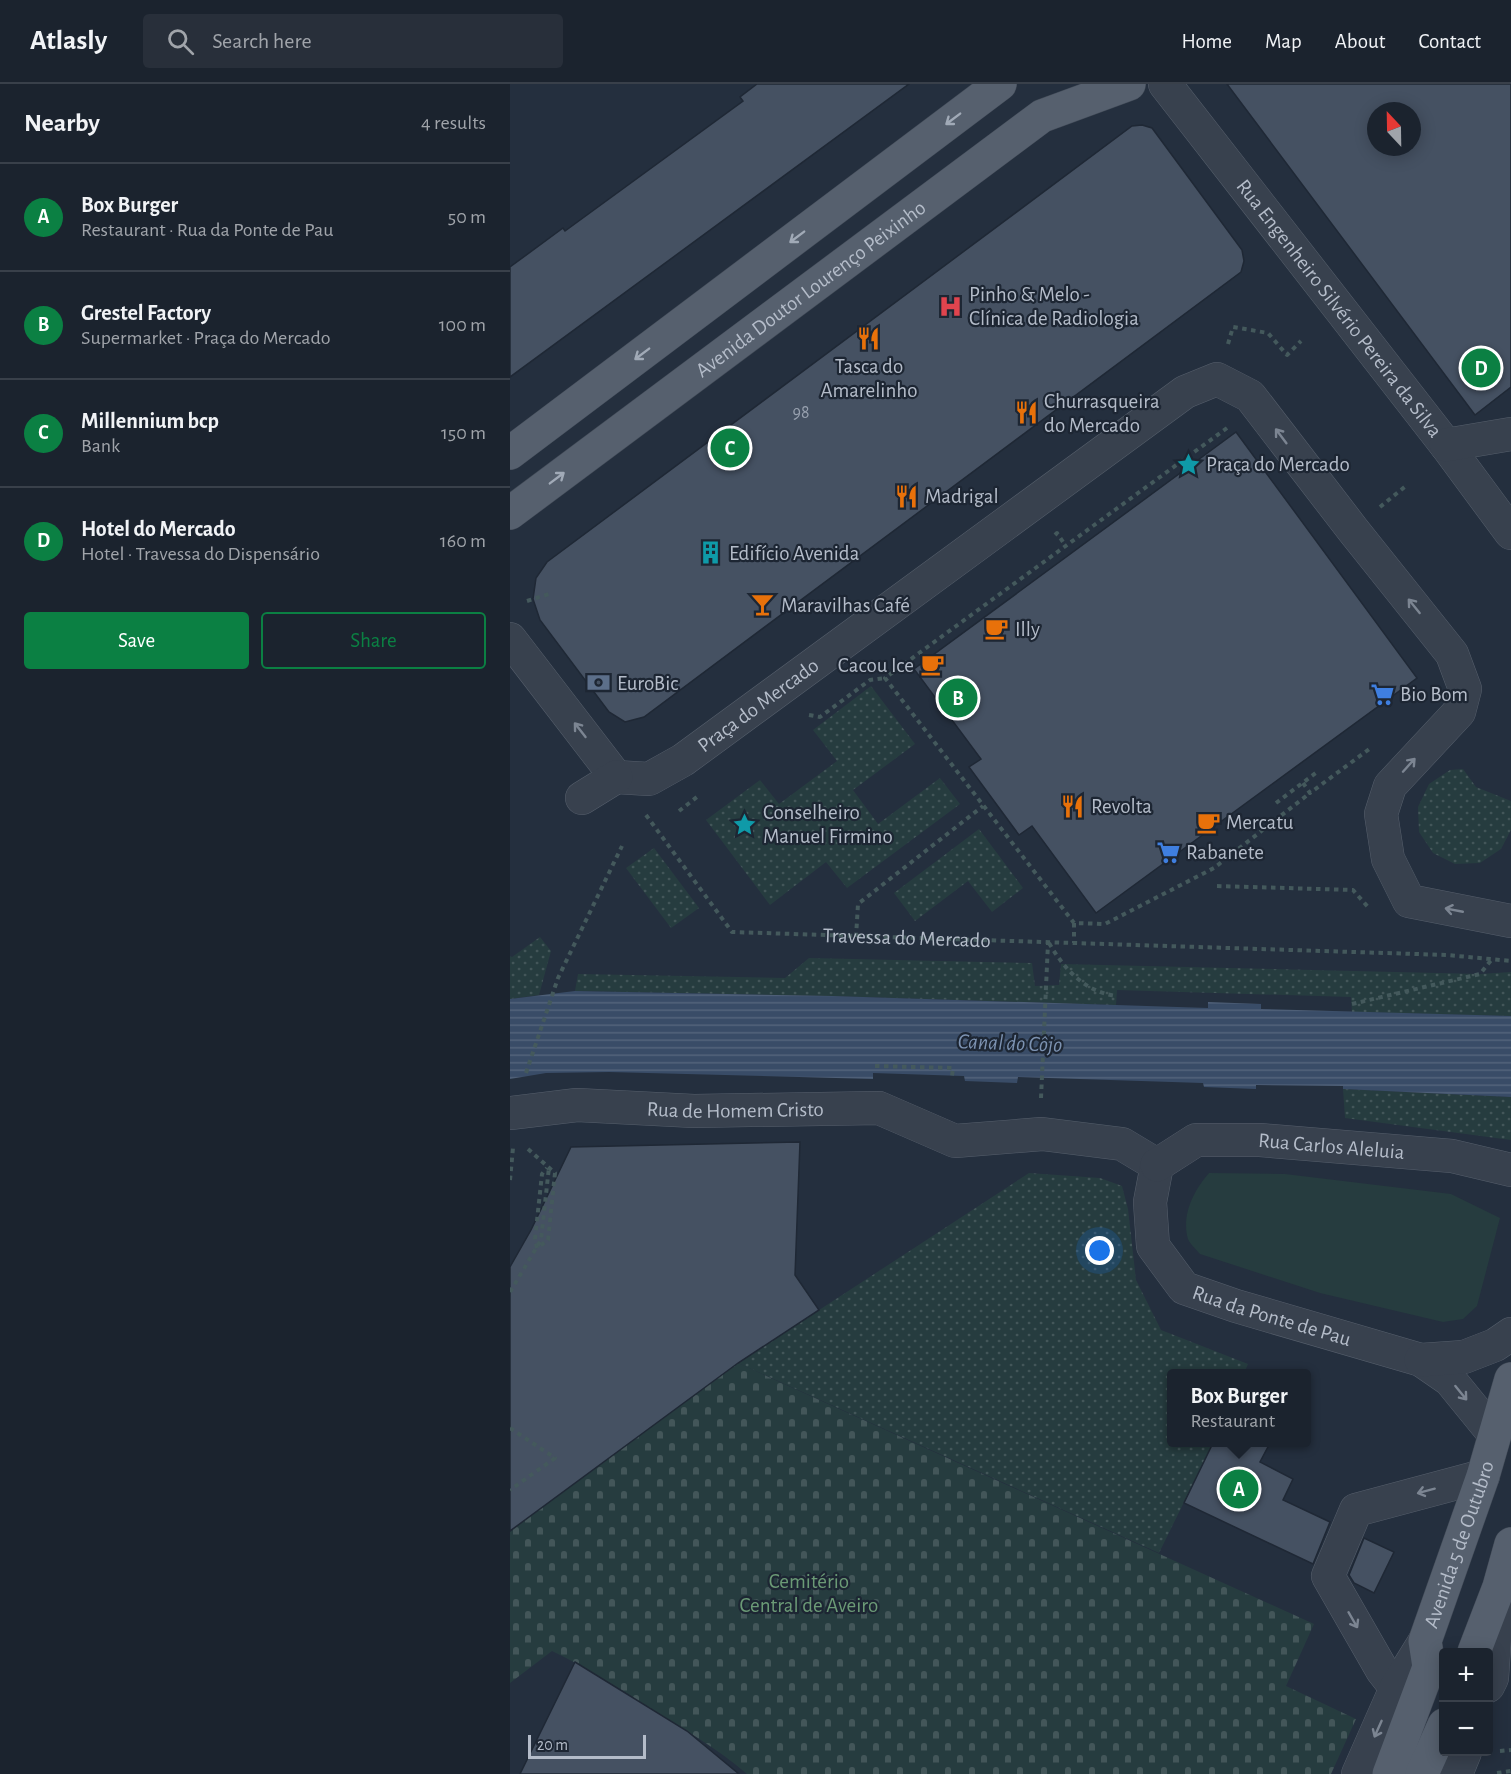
<!DOCTYPE html>
<html lang="en">
<head>
<meta charset="utf-8">
<style>
	:root { --surface:#1b232e; --page:#282f3a; --text:#f1f3f6; --muted:#a0a4aa; --line:#39404a; --accent:#0b8043 }
	body { margin:0; font-family:"Alegreya Sans",sans-serif; background:var(--page); color:var(--text) }
	.controls { position:absolute; right:18px; bottom:18px; display:grid; overflow:hidden; border-radius:6px; box-shadow:0 3px 15px #0003 }
	.controls button { width:54px; height:54px; display:grid; place-items:center; padding:0; border:0; border-bottom:2px solid var(--line); background:var(--surface); color:var(--text); font:30px sans-serif }
	.compass { position:absolute; left:857px; top:18px; width:54px; height:54px; border-radius:50%; background:var(--surface); box-shadow:0 3px 15px #0003; rotate:338deg }
	.scale { position:absolute; left:18px; bottom:15px; width:118px; box-sizing:border-box; padding-left:6px; border:3px solid #b4bcc9; border-top:0; font-size:16px; line-height:21px; white-space:nowrap; color:#b4bcc9; -webkit-text-stroke:4px #1d2633; paint-order:stroke }
	.you { position:absolute; left:590px; top:1167px; width:21px; height:21px; margin:-15px; border:4px solid #fff; border-radius:50%; background:#1a73e8; box-shadow:0 0 0 9px #1a73e833 }
	.badge { display:grid; place-items:center; width:39px; height:39px; border-radius:50%; background:var(--accent); color:#fff; font-size:20px; font-weight:700 }
	.pin { position:absolute; translate:-50% -50%; border:3px solid #fff; box-shadow:0 2px 6px #0006 }
	.popup { position:absolute; left:657px; top:1285px; width:144px; height:78px; box-sizing:border-box; display:grid; place-content:center; border-radius:6px; background:var(--surface); filter:drop-shadow(0 2px 4px #0005); font-size:20px; white-space:nowrap; color:var(--muted) }
	.popup b { font-size:22px; color:var(--text) }
	.popup::after { content:''; position:absolute; left:50%; top:100%; margin-left:-12px; border:12px solid transparent; border-top-color:var(--surface) }
	.list { margin:0; padding:0; list-style:none }
	h2 { display:flex; justify-content:space-between; align-items:center; height:78px; margin:0; padding:0 24px; font-size:26px }
	h2 small { font-size:20px; font-weight:400; color:var(--muted) }
	.list li { display:grid; grid-template-columns:39px 1fr auto; gap:18px; align-items:center; box-sizing:border-box; height:108px; padding:0 24px; border-top:2px solid var(--line) }
	.list b { display:block; font-size:22px; white-space:nowrap }
	.list p { margin:0; font-size:20px; white-space:nowrap; color:var(--muted) }
	.list em { font-size:20px; font-style:normal; color:var(--muted) }
	.actions { display:flex; gap:12px; padding:18px 24px }
	.actions a { flex:1; padding:14px 0; border:2px solid var(--accent); border-radius:6px; text-align:center; font-size:21px; color:var(--accent) }
	.actions .main { background:var(--accent); color:#fff }
	.icon { flex:none; width:33px; height:33px; fill:none; stroke:currentColor; stroke-width:2; stroke-linecap:round; stroke-linejoin:round }
	.map { position:relative; flex:none; width:1001px; height:1690px; overflow:hidden }
	header { display:flex; align-items:center; gap:36px; box-sizing:border-box; height:84px; padding:0 30px; background:var(--surface); border-bottom:2px solid var(--line) }
	header strong { font-size:28px }
	nav { display:flex; gap:33px; margin-inline-start:auto; font-size:21px }
	.search { width:420px; height:54px; background:var(--page); display:flex; align-items:center; gap:15px; box-sizing:border-box; padding:0 21px; border-radius:6px; color:var(--muted); font-size:22px }
	main { display:flex }
	aside { flex:1; background:var(--surface) }
	.map>svg:first-child { display:block }
	.grass { fill:url(#grass-dots) }
	.cemetery { fill:url(#cemetery-stones) }
	.green { fill:#263c3f }
	.water { fill:url(#water-rules) }
	.building { fill:#455162; stroke:#1f2835; stroke-width:1.5; fill-rule:evenodd }
	.lines { fill:none; stroke-linecap:round; stroke-linejoin:round }
	.minor-casing { stroke:#565f6c; stroke-width:34 }
	.major-casing { stroke:#414a57; stroke-width:34 }
	.path { stroke:#44595c; stroke-width:4; stroke-dasharray:4.5 4.5; stroke-linecap:butt }
	.minor { stroke:#38414e; stroke-width:33 }
	.major { stroke:#56606e; stroke-width:33 }
	.oneway { stroke:#a1aab7 }
	.oneway2 { stroke:#7c8592 }
	.labels { text-anchor:middle; dominant-baseline:central; stroke-width:4.5; stroke-linejoin:round; paint-order:stroke }
	.number-label { font-size:18px; fill:#98a1af }
	.street-label { font-size:21px; fill:#b4bcc9; stroke:#1d2633 }
	.poi-label { font-size:21px; fill:#b4bcc9; stroke:#1d2633; text-anchor:start }
	.park-label { font-size:21px; fill:#6b9a76; stroke:#1d2633 }
	.water-label { font-size:22px; font-style:italic; fill:#7c92b1; stroke:#1d2633 }
</style>
</head>
<body>
<header>
<strong>Atlasly</strong>
<div class="search"><svg class="icon" aria-label="search" viewBox="0 0 24 24"><circle cx="10" cy="10" r="6"/><path d="M15 15l6 6"/></svg>Search here</div>
<nav><a>Home</a><a>Map</a><a>About</a><a>Contact</a></nav>
</header>
<main>
<aside>
<h2>Nearby<small>4 results</small></h2>
<ul class="list">
<li><span class="badge">A</span><div><b>Box Burger</b><p>Restaurant · Rua da Ponte de Pau</p></div><em>50 m</em></li>
<li><span class="badge">B</span><div><b>Grestel Factory</b><p>Supermarket · Praça do Mercado</p></div><em>100 m</em></li>
<li><span class="badge">C</span><div><b>Millennium bcp</b><p>Bank</p></div><em>150 m</em></li>
<li><span class="badge">D</span><div><b>Hotel do Mercado</b><p>Hotel · Travessa do Dispensário</p></div><em>160 m</em></li>
</ul>
<div class="actions"><a class="main">Save</a><a>Share</a></div>
</aside>
<div class="map">
<svg width="1001" height="1690" viewBox="0 0 1001 1690">
	<defs>
		<pattern id="grass-dots" width="8" height="8" patternUnits="userSpaceOnUse" patternTransform="scale(1.5)"><rect width="8" height="8" fill="#263c3f"/><path d="M2 2h.1M6 6h.1" fill="none" stroke="#435659" stroke-width="1.8" stroke-linecap="round"/></pattern>
		<pattern id="cemetery-stones" width="16" height="16" patternUnits="userSpaceOnUse" patternTransform="scale(1.5)"><rect width="16" height="16" fill="#263c3f"/><path d="M2 7V4a2 2 0 0 1 4 0v3zM10 15v-3a2 2 0 0 1 4 0v3z" fill="#435659"/></pattern>
		<pattern id="water-rules" width="6" height="5" patternUnits="userSpaceOnUse" patternTransform="scale(1.5)"><rect width="6" height="5" fill="#394c67"/><path d="M0 2.5h6" fill="none" stroke="#53647b"/></pattern>
	</defs>
	<rect width="100%" height="100%" fill="#242f3e"/>
	<path class="grass" d="M361 602 405 660 343 706 368 740 430 694 450 720 337 804 316 778 260 821 196 736 250 696 269 720 327 677 303 646Z
		M953 685 966 703 1001 717V746L991 765 970 779 945 780 923 769 909 748 908 723 919 700 940 686Z
		M469 745 513 804 482 828 458 797 405 837 384 809Z
		M144 764 189 824 161 844 116 784Z
		M30 853 41 867 29 911 0 915V872L2 873Z
		M299 874 522 879 525 902 549 901 551 880 970 890 1001 888V932L842 928 841 913 607 906 606 921 322 912 65 907 68 890 275 894Z
		M833 1005 1001 1013V1056L835 1034Z
		M519 1089 590 1094 612 1102 618 1125 626 1196 651 1246 738 1280 734 1289 662 1290V1358L703 1359 649 1469 228 1279Z"/>
	<path class="cemetery" d="M228 1279 804 1540 776 1602 846 1635 821 1690H237C207 1664 172 1644 138 1623 107 1603 76 1583 42 1567L0 1599V1447Z"/>
	<path class="green" d="M699 1089 775 1090 941 1110 990 1134 967 1222 953 1235 933 1238 810 1209 690 1170C686 1165 680 1160 678 1155 671 1131 684 1106 699 1089Z"/>
	<path class="water" d="M65 907 322 912 698 924V918L751 920V925L1001 932V1013L833 1005V1002L746 1001V1005L694 1003 693 999 508 993 507 999 455 997 454 992 363 989V995L99 988 36 989 0 995V915Z"/>
	<path class="building" d="M247 0H399L0 293V183L53 144 55 147 233 17 230 13Z
		M717 0H1001V303L965 331ZM866 27H902V63H866Z
		M632 41 642 44 732 166 734 177 731 188 134 633 115 638 99 628 30 536 23 515 26 494 37 478 622 42Z
		M726 348 907 594 586 829 522 742 509 751 459 683 471 675 404 585Z
		M290 1058 285 1191 309 1226 228 1279 0 1447V1183L21 1146 61 1063Z
		M703 1359H760L750 1378 783 1395 773 1416 820 1438 803 1480 674 1419Z
		M854 1454 884 1468 864 1509 844 1499 839 1491Z
		M65 1578 177 1647 229 1690H10Z"/>
	<g class="lines">
		<defs>
			<g id="minor">
				<path id="s2" d="M655 0 936 361 1001 449"/>
				<path d="M936 361 1001 350"/>
				<path d="M0 555 106 693"/>
				<path id="s3" d="M106 693 139 695 173 676 675 308 707 295 740 312 843 446 942 570 955 605 949 628 880 702 871 730 878 775 899 817 1001 837"/>
				<path d="M72 714 106 693"/>
				<path id="s4" d="M0 1029 67 1021 184 1027 369 1024 445 1057 532 1050 612 1060 647 1081"/>
				<path id="s5" d="M647 1081 640 1118 643 1162 674 1204 726 1222 911 1276 940 1296 984 1350"/>
				<path id="s6" d="M647 1081 686 1056H750L942 1072 1001 1086"/>
				<path d="M911 1276 954 1273 985 1261 1001 1250"/>
				<path d="M978 1602 982 1594 987 1518"/>
				<path d="M886 1604 872 1586 818 1492 846 1426 973 1392"/>
				<path d="M848 1690 886 1604 915 1557"/>
				<path d="M946 1690 955 1668"/>
			</g>
			<g id="major">
				<path d="M0 369 490 0"/>
				<path id="s7" d="M0 429 532 32 619 0"/>
				<path d="M964 1568 989 1503 1001 1460"/>
				<path id="s8" d="M879 1690 919 1583 915 1557 973 1392 1001 1295"/>
				<path d="M912 1690 934 1641"/>
			</g>
		</defs>
		<use href="#minor" class="minor-casing"/>
		<use href="#major" class="major-casing"/>
		<g class="path">
			<path d="M718 260 723 243 758 249 777 271 791 257"/>
			<path d="M717 344 375 594 564 839 595 840 704 784 800 709"/>
			<path d="M870 423 897 401"/>
			<path d="M545 451 547 449 555 461"/>
			<path d="M17 517 39 510"/>
			<path d="M299 631 310 633 360 596 375 594"/>
			<path d="M793 699 800 709 862 663"/>
			<path d="M766 719 807 688"/>
			<path d="M169 727 187 713"/>
			<path id="s1" d="M136 731 222 848 937 871 1001 877"/>
			<path d="M707 802 843 806 858 823"/>
			<path d="M564 839V859"/>
			<path d="M346 853 348 820 473 722"/>
			<path d="M539 859C555 886 574 907 606 912"/>
			<path d="M842 920 970 890 982 875"/>
			<path d="M365 982 443 984 442 992"/>
			<path d="M16 989 48 894 112 762"/>
			<path d="M531 1014 538 859"/>
			<path d="M18 1065 45 1089 38 1156 27 1164"/>
			<path d="M0 1096 3 1064"/>
			<path d="M27 1164 25 1155 32 1090 37 1084"/>
			<path d="M0 1208 31 1156 39 1083"/>
			<path d="M0 1344 45 1374 0 1406"/>
			<path d="M990 1667 1001 1666"/>
			<path d="M987 1689 1001 1687"/>
		</g>
		<use href="#minor" class="minor"/>
		<use href="#major" class="major"/>
	</g>
	<defs><path id="oneway-shaft" d="M-6 0H5M1.5-3L5.5 0L1.5 3" fill="none" stroke-width="1.6" stroke-linecap="round" stroke-linejoin="round" transform="scale(1.5)"/></defs>
	<g class="oneway">
		<use href="#oneway-shaft" transform="translate(443 35) rotate(143)"/>
		<use href="#oneway-shaft" transform="translate(287 153) rotate(143)"/>
		<use href="#oneway-shaft" transform="translate(132 270) rotate(143)"/>
		<use href="#oneway-shaft" transform="translate(47 394) rotate(-37)"/>
	</g>
	<g class="oneway2">
		<use href="#oneway-shaft" transform="translate(771 352) rotate(-127)"/>
		<use href="#oneway-shaft" transform="translate(904 522) rotate(-129)"/>
		<use href="#oneway-shaft" transform="translate(70 646) rotate(-128)"/>
		<use href="#oneway-shaft" transform="translate(899 681) rotate(-48)"/>
		<use href="#oneway-shaft" transform="translate(944 826) rotate(-169)"/>
		<use href="#oneway-shaft" transform="translate(951 1309) rotate(51)"/>
		<use href="#oneway-shaft" transform="translate(916 1407) rotate(165)"/>
		<use href="#oneway-shaft" transform="translate(843 1536) rotate(60)"/>
		<use href="#oneway-shaft" transform="translate(868 1645) rotate(114)"/>
	</g>
	<defs>
		<symbol id="hospital-bare" viewBox="-9 -9 18 18"><path d="M-5-5h3v3.5h4V-5h3V5h-3V1.5h-4V5h-3Z" fill="#e0444e" stroke="#1d2633" stroke-width="2.5" paint-order="stroke"/></symbol>
		<symbol id="restaurant-bare" viewBox="-9 -9 18 18"><path d="M-5-6h1v4h1v-4h1v4h1v-4h1v5L-1.5 .5V6h-2V.5L-5-1ZM5-6V6H3V1.5H1.5Q1.5-4 5-6Z" fill="#e8710a" stroke="#1d2633" stroke-width="2.5" paint-order="stroke"/></symbol>
		<symbol id="sight-bare" viewBox="-9 -9 18 18"><path d="M0-6L1.8-2.2L6-1.7L2.9 1.2L3.7 5.4L0 3.3L-3.7 5.4L-2.9 1.2L-6-1.7L-1.8-2.2Z" fill="#0f9aa8" stroke="#1d2633" stroke-width="2.5" paint-order="stroke"/></symbol>
		<symbol id="building-bare" viewBox="-9 -9 18 18"><path d="M-4-6H4V6H1V3H-1V6H-4ZM-2.5-4.3h1.7v1.8h-1.7ZM.8-4.3h1.7v1.8H.8ZM-2.5-1h1.7V.8h-1.7ZM.8-1h1.7V.8H.8Z" fill="#0f9aa8" stroke="#1d2633" stroke-width="2.5" paint-order="stroke"/></symbol>
		<symbol id="bar-bare" viewBox="-9 -9 18 18"><path d="M-6-5H6L.8 .8V4.5H3.5V6h-7V4.5H-.8V.8Z" fill="#e8710a" stroke="#1d2633" stroke-width="2.5" paint-order="stroke"/></symbol>
		<symbol id="cafe-bare" viewBox="-9 -9 18 18"><path d="M-5.5-4.5H6V0H3Q3 3.5 0 3.5H-2.5Q-5.5 3.5-5.5 0ZM3-3.2v2h1.7v-2ZM-6 4.5H4V6H-6Z" fill="#e8710a" stroke="#1d2633" stroke-width="2.5" paint-order="stroke"/></symbol>
		<symbol id="bank-bare" viewBox="-9 -9 18 18"><path d="M-6-4H6V4H-6ZM0-2.3a2.3 2.3 0 1 0 0 4.6a2.3 2.3 0 1 0 0-4.6Z" fill="#5c6f8a" stroke="#1d2633" stroke-width="2.5" paint-order="stroke"/></symbol>
		<symbol id="supermarket-bare" viewBox="-9 -9 18 18"><path d="M-6-5.5h2.5l.6 2H6L4.5 2H-2.5L-4.4-4H-6ZM-1.5 3.2a1.3 1.3 0 1 0 .1 0ZM3 3.2a1.3 1.3 0 1 0 .1 0Z" fill="#3f7fe0" stroke="#1d2633" stroke-width="2.5" paint-order="stroke"/></symbol>
	</defs>
	<g fill-rule="evenodd">
		<use href="#hospital-bare" x="424" y="206" width="33" height="33"/>
		<use href="#restaurant-bare" x="342" y="238" width="33" height="33"/>
		<use href="#restaurant-bare" x="500" y="312" width="33" height="33"/>
		<use href="#sight-bare" x="662" y="364" width="33" height="33"/>
		<use href="#restaurant-bare" x="380" y="396" width="33" height="33"/>
		<use href="#building-bare" x="184" y="452" width="33" height="33"/>
		<use href="#bar-bare" x="236" y="504" width="33" height="33"/>
		<use href="#cafe-bare" x="470" y="528" width="33" height="33"/>
		<use href="#cafe-bare" x="406" y="564" width="33" height="33"/>
		<use href="#bank-bare" x="72" y="582" width="33" height="33"/>
		<use href="#supermarket-bare" x="856" y="594" width="33" height="33"/>
		<use href="#restaurant-bare" x="546" y="706" width="33" height="33"/>
		<use href="#cafe-bare" x="682" y="722" width="33" height="33"/>
		<use href="#sight-bare" x="218" y="724" width="33" height="33"/>
		<use href="#supermarket-bare" x="642" y="752" width="33" height="33"/>
	</g>
	<g class="labels">
		<g class="number-label">
			<text x="291" y="329">98</text>
		</g>
		<g class="street-label">
			<text stroke="none"><textPath href="#s7" startOffset="375">Avenida Doutor Lourenço Peixinho</textPath></text>
			<text stroke="none"><textPath href="#s2" startOffset="284">Rua Engenheiro Silvério Pereira da Silva</textPath></text>
			<text stroke="none"><textPath href="#s3" startOffset="165">Praça do Mercado</textPath></text>
			<text stroke="none"><textPath href="#s1" startOffset="320">Travessa do Mercado</textPath></text>
			<text stroke="none"><textPath href="#s4" startOffset="226">Rua de Homem Cristo</textPath></text>
			<text stroke="none"><textPath href="#s6" startOffset="182">Rua Carlos Aleluia</textPath></text>
			<text stroke="none"><textPath href="#s5" startOffset="226">Rua da Ponte de Pau</textPath></text>
			<text stroke="none"><textPath href="#s8" startOffset="243">Avenida 5 de Outubro</textPath></text>
		</g>
		<g class="poi-label">
			<text x="459" y="210">Pinho &amp; Melo -<tspan x="459" dy="24">Clínica de Radiologia</tspan></text>
			<text x="359" y="282" text-anchor="middle">Tasca do<tspan x="359" dy="24">Amarelinho</tspan></text>
			<text x="534" y="317">Churrasqueira<tspan x="534" dy="24">do Mercado</tspan></text>
			<text x="696" y="380">Praça do Mercado</text>
			<text x="415" y="412">Madrigal</text>
			<text x="219" y="469">Edifício Avenida</text>
			<text x="271" y="521">Maravilhas Café</text>
			<text x="505" y="545">Illy</text>
			<text x="404" y="581" text-anchor="end">Cacou Ice</text>
			<text x="107" y="599">EuroBic</text>
			<text x="890" y="610">Bio Bom</text>
			<text x="581" y="722">Revolta</text>
			<text x="253" y="728">Conselheiro<tspan x="253" dy="24">Manuel Firmino</tspan></text>
			<text x="716" y="738">Mercatu</text>
			<text x="676" y="768">Rabanete</text>
		</g>
		<g class="park-label">
			<text x="299" y="1497">Cemitério<tspan x="299" dy="24">Central de Aveiro</tspan></text>
		</g>
		<g class="water-label">
			<text transform="translate(500 959) rotate(2)">Canal do Côjo</text>
		</g>
	</g>
</svg>
<div class="controls">
<button>+</button>
<button>−</button>
</div>
<svg class="compass" viewBox="-18 -18 36 36"><path d="M0-13l5 13h-10z" fill="#e53935"/><path d="M0 13l5-13h-10z" fill="#a0a4aa"/></svg>
<div class="scale">20 m</div>
<div class="you"></div>
<div class="pin badge" style="left:729px;top:1405px">A</div>
<div class="popup"><b>Box Burger</b>Restaurant</div>
<div class="pin badge" style="left:448px;top:614px">B</div>
<div class="pin badge" style="left:220px;top:364px">C</div>
<div class="pin badge" style="left:971px;top:284px">D</div>
</div>
</main>
</body>
</html>
